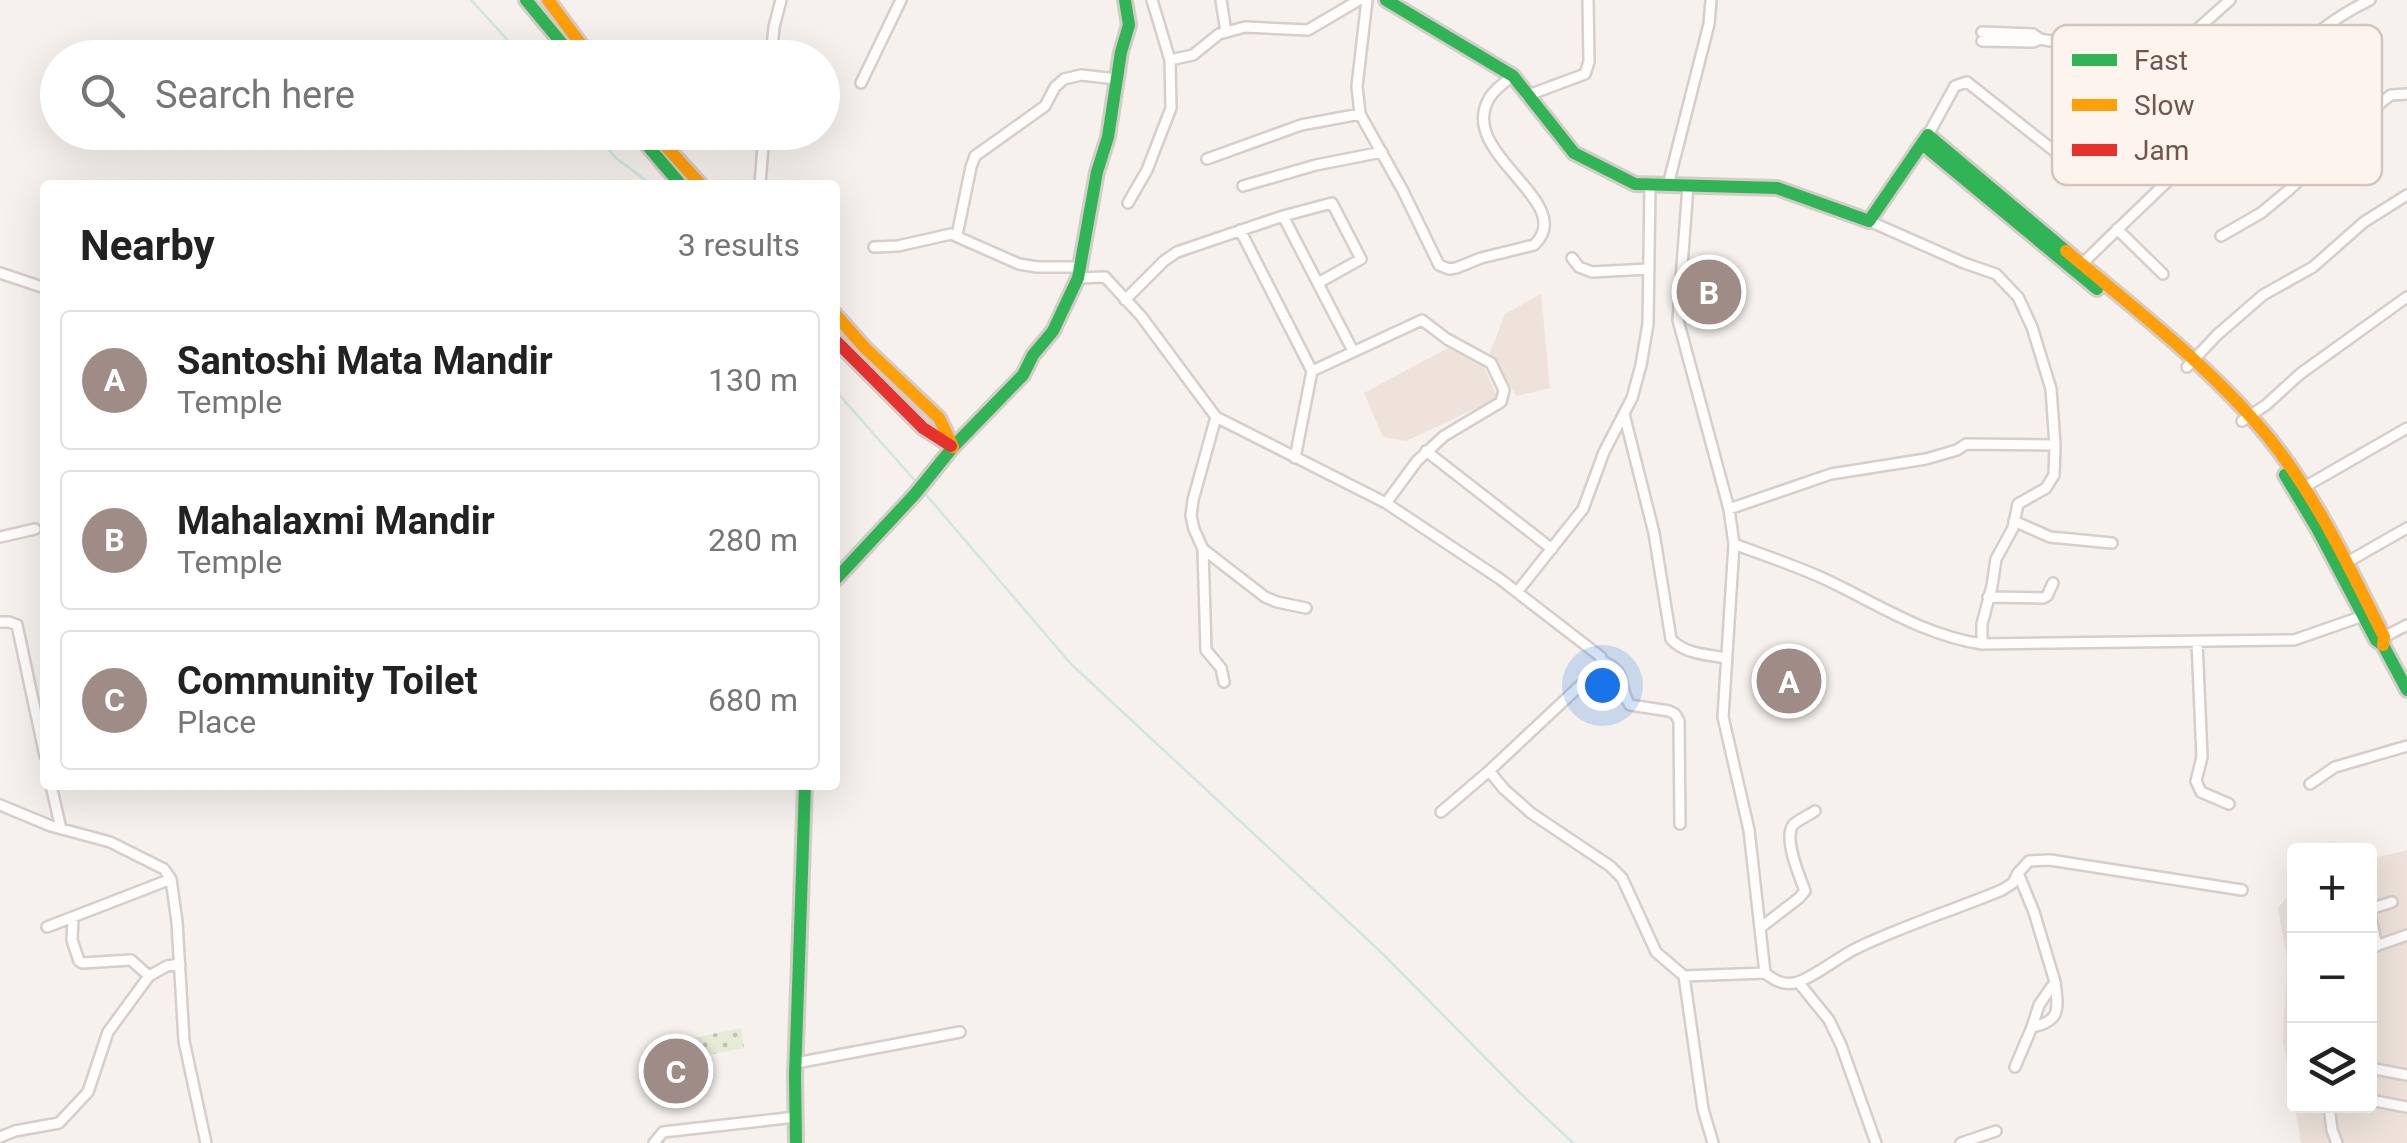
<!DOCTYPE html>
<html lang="en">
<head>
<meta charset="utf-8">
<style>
	:root { --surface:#fff; --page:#f2f2f2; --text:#222; --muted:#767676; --line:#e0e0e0; --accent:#9f8c86 }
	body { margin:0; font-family:Roboto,sans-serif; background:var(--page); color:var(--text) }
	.controls { position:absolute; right:30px; bottom:30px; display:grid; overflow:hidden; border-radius:10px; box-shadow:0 10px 40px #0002 }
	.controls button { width:90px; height:90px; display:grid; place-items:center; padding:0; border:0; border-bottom:2px solid var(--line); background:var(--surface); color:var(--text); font:50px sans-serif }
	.you { position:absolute; left:1602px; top:685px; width:35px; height:35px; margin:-25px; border:8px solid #fff; border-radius:50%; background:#1a73e8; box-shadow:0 0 0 15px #1a73e833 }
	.badge { display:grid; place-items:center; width:65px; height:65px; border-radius:50%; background:var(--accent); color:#fff; font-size:32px; font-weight:700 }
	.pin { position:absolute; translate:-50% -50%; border:5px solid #fff; box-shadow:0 2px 10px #0006 }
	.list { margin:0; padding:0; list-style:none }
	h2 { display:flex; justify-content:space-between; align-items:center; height:130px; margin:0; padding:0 40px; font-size:42px }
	h2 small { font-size:32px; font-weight:400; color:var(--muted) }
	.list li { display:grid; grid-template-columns:65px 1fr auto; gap:30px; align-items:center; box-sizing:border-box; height:140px; margin:0 20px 20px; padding:0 20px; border:2px solid var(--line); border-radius:10px }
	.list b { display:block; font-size:38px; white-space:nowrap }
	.list p { margin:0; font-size:32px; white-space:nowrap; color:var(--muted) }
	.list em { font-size:32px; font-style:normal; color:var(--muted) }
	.icon { flex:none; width:55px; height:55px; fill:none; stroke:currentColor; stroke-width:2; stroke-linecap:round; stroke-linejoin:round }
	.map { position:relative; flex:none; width:2407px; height:1143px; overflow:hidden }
	.search { position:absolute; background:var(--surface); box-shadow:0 10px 40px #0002; left:40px; top:40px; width:800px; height:110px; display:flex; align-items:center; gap:25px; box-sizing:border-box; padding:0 35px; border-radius:55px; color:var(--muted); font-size:38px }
	.panel { position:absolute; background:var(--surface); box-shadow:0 10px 40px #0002; left:40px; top:180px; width:800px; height:610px; border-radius:10px }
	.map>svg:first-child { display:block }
	.residential { fill:#eee2da }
	.park { fill:url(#park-dots) }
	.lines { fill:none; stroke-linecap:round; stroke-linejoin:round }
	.stream { stroke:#cfe6e4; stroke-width:2.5 }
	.street-casing { stroke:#d5ceca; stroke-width:14 }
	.fast-casing { stroke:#d5ccc8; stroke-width:18 }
	.slow-casing { stroke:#d5ccc8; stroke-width:18 }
	.jam-casing { stroke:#d5ccc8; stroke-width:18 }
	.street { stroke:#fefdfc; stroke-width:9 }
	.fast { stroke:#30b455; stroke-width:12 }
	.slow { stroke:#ff9f0a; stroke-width:12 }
	.jam { stroke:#e5322d; stroke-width:12 }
	.key { fill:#fdf5ed; stroke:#d3c5be; stroke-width:2.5 }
	.key-label { font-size:28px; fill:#70564f }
</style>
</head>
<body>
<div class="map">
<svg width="2407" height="1143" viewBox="0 0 2407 1143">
	<defs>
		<pattern id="park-dots" width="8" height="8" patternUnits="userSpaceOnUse" patternTransform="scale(2.5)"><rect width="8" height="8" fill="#e6ebd8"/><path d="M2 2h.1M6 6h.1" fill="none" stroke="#bfc1b2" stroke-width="1.8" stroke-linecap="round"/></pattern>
	</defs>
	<rect width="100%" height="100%" fill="#f6f1ec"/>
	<path class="residential" d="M1541 294 1550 388 1517 396 1489 355 1505 314Z
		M1448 348 1482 364 1498 398 1406 441 1383 437 1364 393Z
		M2407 850V1143H2301L2283 1040 2287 959 2278 908 2294 889V1106H2370V859Z"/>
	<path class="park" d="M741 1028 744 1048 693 1058 689 1039Z"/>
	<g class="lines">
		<path class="stream" d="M471 0 524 58
			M593 132 616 158 652 185
			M835 390 917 483
			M922 490 1071 664 1383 954 1521 1094 1573 1143"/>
		<defs>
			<path id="street" d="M1152 0 1170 60
				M1221 0 1226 32
				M1982 32 2033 34 2040 39 2033 42 1982 41
				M2040 39 2067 44 2084 55 2120 70 2138 82
				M771 58 774 27 781 0
				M861 83 901 0
				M1526 96 1585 74 1589 62 1588 0
				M2252 96 2312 167
				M1360 114 1357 86 1367 0
				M1928 135 1955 86 1967 82 2082 173
				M2192 157 2136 88 2138 82 2230 0
				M1207 159 1301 125 1360 114 1403 191 1439 265 1449 269 1456 268 1481 258 1534 245C1580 202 1454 153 1490 97 1495 89 1505 82 1513 76
				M760 185 764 132
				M1668 185 1709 24 1711 0
				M1243 186 1316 165 1382 152
				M1688 186 1678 320 1729 509 1734 544 1723 717 1749 830 1765 973C1774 980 1782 985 1794 983 1808 981 1839 957 1855 949 1902 926 1954 910 2002 890L2013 883 2018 873 2034 912 2055 982 2039 1005 2032 1027 2015 1067
				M1128 203 1147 170 1171 108 1170 60 1193 55 1219 34 1245 27 1308 30 1359 0
				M1283 216 1353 351
				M1869 221 1964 263 1996 274 2018 297 2032 327 2051 389 2055 445 2054 475 2046 488 2018 504 2013 528 1996 559 1992 586 1982 624V644
				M2117 229 2163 274
				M1240 230 1312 371
				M957 235 971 167 975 156 1045 106 1055 87 1064 79 1081 75 1117 79
				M2221 236 2261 213 2290 189 2383 101 2391 95 2407 94
				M874 247 898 246 951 234 1019 264 1037 267H1080
				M1572 258 1579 267 1592 272 1649 269
				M2079 267C2130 216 2184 167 2235 115 2279 69 2311 28 2370 0
				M0 273 45 288
				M1078 278 1105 277 1141 316 1216 417 1386 503 1500 579 1601 657 1600 667 1489 771 1441 812
				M1125 300 1164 261 1177 252 1283 216 1332 203 1361 259 1318 283
				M2187 367 2217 335 2263 295 2313 267 2364 222 2407 195
				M1624 414 1654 533 1671 639C1684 654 1708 655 1727 658
				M1216 417 1193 500 1191 516 1194 529 1203 549 1206 650 1221 668 1224 682
				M2242 421 2266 405 2300 374 2407 297
				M1426 451 1552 549
				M1295 458 1312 371 1422 320 1447 339 1491 363 1504 390 1501 402 1444 436 1417 461 1386 503
				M2301 489 2407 428
				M1729 509 1831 474 1926 459 1957 450 1966 444 2055 445
				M2014 521 2050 537 2112 543
				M0 537 35 529
				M1734 544C1768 557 1804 568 1837 585 1884 608 1928 636 1982 644L2294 640 2363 616
				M1203 549 1265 597 1277 602 1306 608
				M2344 564 2407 528
				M1517 592 1583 509 1604 452 1632 398 1641 365 1648 324 1650 185
				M1988 597 2043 598 2047 596 2053 583
				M0 622H9L17 625 45 756
				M2384 637 2407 625
				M2197 642 2202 757 2196 781 2201 792 2229 804
				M1602 661C1630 672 1617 686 1630 705L1669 711 1675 714 1679 721 1680 824
				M1489 771 1504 789 1531 813 1610 866 1622 878 1656 952 1684 976 1765 973
				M2310 784 2335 767 2407 746
				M51 785 61 829
				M0 805 51 826 110 842 164 869 171 879 177 922 184 1041 206 1143
				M2018 873 2029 861 2050 860 2242 890
				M2370 909 2392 902
				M2370 914 2377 946
				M73 918 72 940 79 961 82 963 131 960 149 976
				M47 927 171 879
				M1760 928 1799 898 1805 891C1800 877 1783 839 1793 825 1798 820 1809 815 1815 811
				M2370 948 2407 935
				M1684 976 1703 1109 1713 1143
				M1799 983 1829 1020 1841 1045 1876 1143
				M2032 1027C2062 1021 2058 1008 2055 982
				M796 1063 960 1032
				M2370 1068 2407 1075
				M2370 1100 2407 1107
				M2329 1106 2332 1130 2337 1143
				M0 1137 15 1131 59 1123 88 1092 108 1032 149 976 167 966 180 964
				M654 1143 663 1132 796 1117
				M1961 1143 1996 1131"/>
			<path id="fast" d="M526 0 574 58
				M1386 0 1513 76 1574 153 1635 184 1777 188 1869 221 1928 135 2066 251
				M636 132 681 185
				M1922 144 2097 289
				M2285 475 2318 530 2376 640 2383 645 2407 690
				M835 580 915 494 953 447 1023 375 1033 355 1053 331 1078 278 1097 172 1108 137 1121 52 1129 25 1125 0
				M796 1143 795 1076 805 785"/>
			<path id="slow" d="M548 0 591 58
				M653 132 701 185
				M2066 251C2136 310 2211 367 2269 438 2317 498 2350 569 2384 637L2383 645
				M835 314 865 348 939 418 953 447"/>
			<path id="jam" d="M835 340 923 428 951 446"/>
		</defs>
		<use href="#street" class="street-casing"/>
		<use href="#fast" class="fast-casing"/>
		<use href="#slow" class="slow-casing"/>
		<use href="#jam" class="jam-casing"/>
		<use href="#street" class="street"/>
		<use href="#fast" class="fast"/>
		<use href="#slow" class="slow"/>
		<use href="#jam" class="jam"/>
	</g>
	<rect x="2052" y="25" width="330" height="160" rx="15" class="key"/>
	<rect x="2072" y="54" width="45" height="12" fill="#30b455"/>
	<rect x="2072" y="99" width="45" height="12" fill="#ff9f0a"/>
	<rect x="2072" y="144" width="45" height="12" fill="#e5322d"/>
	<g class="key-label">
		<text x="2134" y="70">Fast</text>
		<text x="2134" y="115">Slow</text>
		<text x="2134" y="160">Jam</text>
	</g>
</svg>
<div class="controls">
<button>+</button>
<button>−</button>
<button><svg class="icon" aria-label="layers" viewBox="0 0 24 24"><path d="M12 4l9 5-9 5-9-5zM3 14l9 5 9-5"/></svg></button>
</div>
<div class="you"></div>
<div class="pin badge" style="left:1789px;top:681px">A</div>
<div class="pin badge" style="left:1709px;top:292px">B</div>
<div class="pin badge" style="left:676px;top:1071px">C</div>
<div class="search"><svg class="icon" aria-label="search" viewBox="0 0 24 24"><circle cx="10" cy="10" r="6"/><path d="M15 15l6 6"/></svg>Search here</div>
<section class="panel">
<h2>Nearby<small>3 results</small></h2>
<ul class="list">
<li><span class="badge">A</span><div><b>Santoshi Mata Mandir</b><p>Temple</p></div><em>130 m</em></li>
<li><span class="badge">B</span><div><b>Mahalaxmi Mandir</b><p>Temple</p></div><em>280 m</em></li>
<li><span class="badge">C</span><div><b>Community Toilet</b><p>Place</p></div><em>680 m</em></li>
</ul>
</section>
</div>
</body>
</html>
